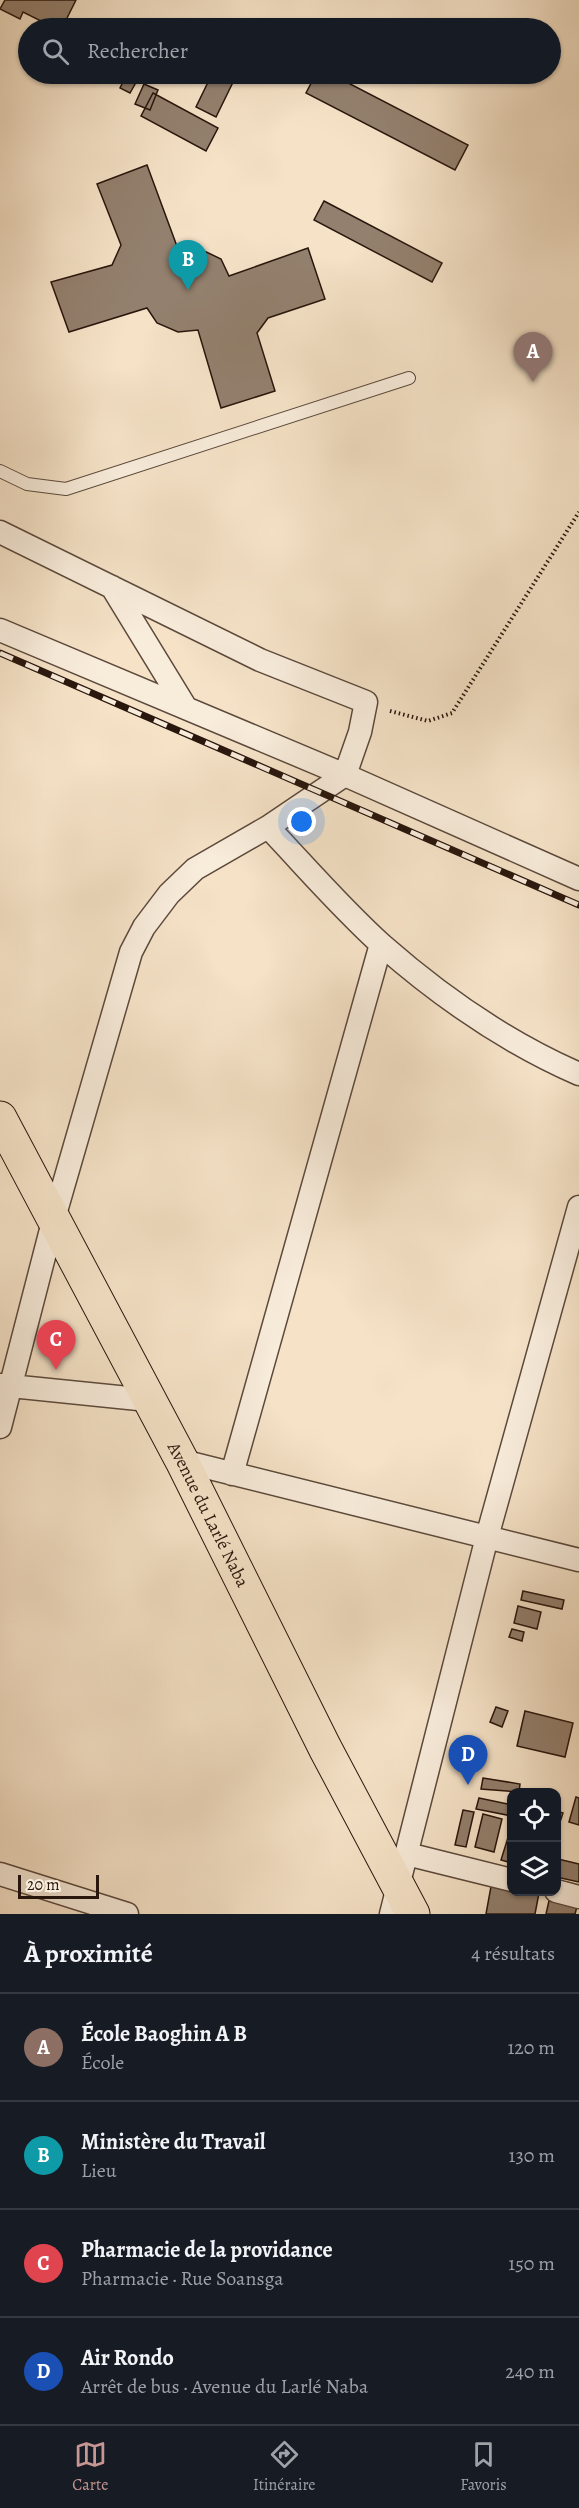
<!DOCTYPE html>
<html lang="fr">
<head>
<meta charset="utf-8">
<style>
	:root { --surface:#171b24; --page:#20242c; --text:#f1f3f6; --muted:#9ea1a6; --line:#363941; --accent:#c59692 }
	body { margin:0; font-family:Alegreya,serif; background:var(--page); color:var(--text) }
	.controls { position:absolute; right:18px; bottom:18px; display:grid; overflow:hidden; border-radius:12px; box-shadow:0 2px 4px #0004 }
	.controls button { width:54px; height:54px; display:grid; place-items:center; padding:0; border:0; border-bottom:2px solid var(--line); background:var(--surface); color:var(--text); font:30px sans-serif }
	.scale { position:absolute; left:18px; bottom:15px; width:81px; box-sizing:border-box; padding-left:6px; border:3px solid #29160d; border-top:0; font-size:16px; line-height:21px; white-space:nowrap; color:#29160d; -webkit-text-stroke:4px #f8ecdb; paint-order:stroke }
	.you { position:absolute; left:302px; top:822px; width:21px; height:21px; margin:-15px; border:4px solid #fff; border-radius:50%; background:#1a73e8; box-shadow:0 0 0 9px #1a73e833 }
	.badge { display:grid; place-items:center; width:39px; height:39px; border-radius:50%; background:var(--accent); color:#fff; font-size:20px; font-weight:700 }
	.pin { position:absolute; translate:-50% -50px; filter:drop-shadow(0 2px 3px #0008) }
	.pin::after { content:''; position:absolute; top:32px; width:21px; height:18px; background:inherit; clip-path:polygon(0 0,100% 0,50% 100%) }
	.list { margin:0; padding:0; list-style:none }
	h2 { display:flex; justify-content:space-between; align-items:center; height:78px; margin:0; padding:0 24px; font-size:26px }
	h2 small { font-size:20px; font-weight:400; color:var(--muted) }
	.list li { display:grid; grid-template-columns:39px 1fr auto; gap:18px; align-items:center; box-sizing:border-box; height:108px; padding:0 24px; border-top:2px solid var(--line) }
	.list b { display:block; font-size:22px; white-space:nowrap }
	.list p { margin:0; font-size:20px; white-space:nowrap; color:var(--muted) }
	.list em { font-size:20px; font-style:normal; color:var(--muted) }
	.icon { flex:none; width:33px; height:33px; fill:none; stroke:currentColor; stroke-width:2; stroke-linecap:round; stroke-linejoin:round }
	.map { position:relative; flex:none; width:579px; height:1914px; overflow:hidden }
	.search { position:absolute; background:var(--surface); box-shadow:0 2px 4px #0004; left:18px; right:18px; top:18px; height:66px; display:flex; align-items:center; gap:15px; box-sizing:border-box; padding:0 21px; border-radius:33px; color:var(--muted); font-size:22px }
	.sheet { height:510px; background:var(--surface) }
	nav { display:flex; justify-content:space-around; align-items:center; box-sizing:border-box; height:84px; border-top:2px solid var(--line); background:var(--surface); font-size:16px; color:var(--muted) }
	nav a { display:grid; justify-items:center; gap:3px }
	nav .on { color:var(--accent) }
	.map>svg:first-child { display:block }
	.building { fill:#93806e; stroke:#29160d; stroke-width:1.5 }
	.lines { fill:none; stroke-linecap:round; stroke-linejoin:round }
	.lane-casing { stroke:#5c493c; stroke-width:14 }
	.street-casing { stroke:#5c493c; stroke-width:25 }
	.primary-casing { stroke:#29160d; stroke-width:35 }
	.path { stroke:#29160d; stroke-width:4; stroke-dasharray:1.5 3; stroke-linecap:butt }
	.lane { stroke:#f8ecdb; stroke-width:12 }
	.street { stroke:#f8ecdb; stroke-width:22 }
	.primary { stroke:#f5e2c7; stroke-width:33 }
	.rail-casing { stroke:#29160d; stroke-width:7 }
	.rail { stroke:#f8ecdb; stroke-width:4.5; stroke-dasharray:14; stroke-linecap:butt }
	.labels { text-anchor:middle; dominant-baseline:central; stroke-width:6; stroke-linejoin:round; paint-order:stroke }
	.street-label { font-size:18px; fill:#29160d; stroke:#f8ecdb }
</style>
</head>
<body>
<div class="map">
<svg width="579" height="1914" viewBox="0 0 579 1914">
	<rect width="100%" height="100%" fill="#f5e2c7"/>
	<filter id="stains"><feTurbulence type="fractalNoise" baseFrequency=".00333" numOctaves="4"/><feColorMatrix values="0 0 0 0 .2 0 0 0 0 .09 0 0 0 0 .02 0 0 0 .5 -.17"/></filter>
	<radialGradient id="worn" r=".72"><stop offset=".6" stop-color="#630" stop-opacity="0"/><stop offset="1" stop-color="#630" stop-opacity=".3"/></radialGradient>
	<path class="building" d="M5 0H76L62 28H55L23 12 20 19 0 9Z
		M127 74 139 77 130 93 120 88Z
		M212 74H237L216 117 196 107Z
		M316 74H331L468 145 455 170 306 93Z
		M144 84 158 90 150 110 135 104Z
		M153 93 218 128 206 151 141 116Z
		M147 165 178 249H200L221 259 229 276 308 248 325 299 268 318 257 333 275 391 221 408 198 330 178 332 157 323 147 308 69 332 51 282 112 265 121 245 97 184Z
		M324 201 442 263 432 282 314 220Z
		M523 1591 564 1600 562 1609 521 1600Z
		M518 1606 541 1612 537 1629 514 1623Z
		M512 1629 524 1632 522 1641 509 1637Z
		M496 1707 508 1711 502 1727 490 1722Z
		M525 1711 573 1723 565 1757 517 1746Z
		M483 1778 520 1784 519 1792 481 1789Z
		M576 1797 579 1798V1825L569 1822Z
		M479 1798 512 1805V1816L476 1809Z
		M463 1810 474 1812 466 1847 455 1845Z
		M556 1811 563 1813 556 1834Z
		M483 1814 502 1819 494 1852 475 1847Z
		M512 1825V1863L501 1860Z
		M558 1859 579 1864V1882L556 1877Z
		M492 1881 512 1886V1892L539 1893 535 1914H486Z
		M551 1892 579 1899 575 1914H546Z"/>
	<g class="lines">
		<defs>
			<path id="lane" d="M0 471 27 484 66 489 409 378"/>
			<path id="street" d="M0 532 260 660 366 702 360 732 345 775 268 827 195 869 169 894 144 927 131 952 54 1218 0 1427
				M112 587 186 708
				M0 630 345 775 579 879
				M268 827C305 866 341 908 382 945 440 996 508 1043 579 1074
				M0 1385 148 1400
				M182 1461 579 1560
				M232 1474 381 944
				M407 1854 512 1880
				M0 1874 127 1914
				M556 1891 579 1897
				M391 1914 487 1537 579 1207"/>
			<g id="primary">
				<path id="s1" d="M0 1118 182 1461 325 1748 413 1914"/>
			</g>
		</defs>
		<use href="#lane" class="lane-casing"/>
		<use href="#street" class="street-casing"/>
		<use href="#primary" class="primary-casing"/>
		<path class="path" d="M390 711 428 721 452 713 579 512"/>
		<use href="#lane" class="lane"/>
		<use href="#street" class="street"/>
		<use href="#primary" class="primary"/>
		<defs>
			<path id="rail" d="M0 653 579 905"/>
		</defs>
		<use href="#rail" class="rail-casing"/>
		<use href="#rail" class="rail"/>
	</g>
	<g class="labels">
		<g class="street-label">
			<text stroke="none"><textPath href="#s1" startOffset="448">Avenue du Larlé Naba</textPath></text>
		</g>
	</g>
	<rect width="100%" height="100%" filter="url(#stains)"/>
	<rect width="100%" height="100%" fill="url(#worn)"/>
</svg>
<div class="controls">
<button><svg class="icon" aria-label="locate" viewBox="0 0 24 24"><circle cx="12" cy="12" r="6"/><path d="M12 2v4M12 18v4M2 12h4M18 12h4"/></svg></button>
<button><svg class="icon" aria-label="layers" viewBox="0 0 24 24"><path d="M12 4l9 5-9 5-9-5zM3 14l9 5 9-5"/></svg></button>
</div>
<div class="scale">20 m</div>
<div class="you"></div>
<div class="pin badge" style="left:533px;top:382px;background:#8d6e63">A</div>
<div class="pin badge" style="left:188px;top:290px;background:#0f9aa8">B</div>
<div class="pin badge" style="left:56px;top:1370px;background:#e0444e">C</div>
<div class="pin badge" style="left:468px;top:1785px;background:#1a4fb4">D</div>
<div class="search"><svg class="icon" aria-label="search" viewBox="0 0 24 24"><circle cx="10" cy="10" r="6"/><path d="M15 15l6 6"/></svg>Rechercher</div>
</div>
<section class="sheet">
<h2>À proximité<small>4 résultats</small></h2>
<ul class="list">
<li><span class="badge" style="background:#8d6e63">A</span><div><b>École Baoghin A B</b><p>École</p></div><em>120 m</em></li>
<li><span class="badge" style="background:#0f9aa8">B</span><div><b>Ministère du Travail</b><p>Lieu</p></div><em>130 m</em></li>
<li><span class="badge" style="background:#e0444e">C</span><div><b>Pharmacie de la providance</b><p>Pharmacie · Rue Soansga</p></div><em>150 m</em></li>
<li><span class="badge" style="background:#1a4fb4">D</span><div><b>Air Rondo</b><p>Arrêt de bus · Avenue du Larlé Naba</p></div><em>240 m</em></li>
</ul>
</section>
<nav>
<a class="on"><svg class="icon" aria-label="map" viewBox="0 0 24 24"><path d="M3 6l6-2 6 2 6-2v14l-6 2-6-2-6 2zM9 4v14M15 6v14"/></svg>Carte</a>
<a><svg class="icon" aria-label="directions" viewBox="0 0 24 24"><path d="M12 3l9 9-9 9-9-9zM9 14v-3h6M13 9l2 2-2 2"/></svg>Itinéraire</a>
<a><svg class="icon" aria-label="saved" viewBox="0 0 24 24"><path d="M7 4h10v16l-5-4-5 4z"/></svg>Favoris</a>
</nav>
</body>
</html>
